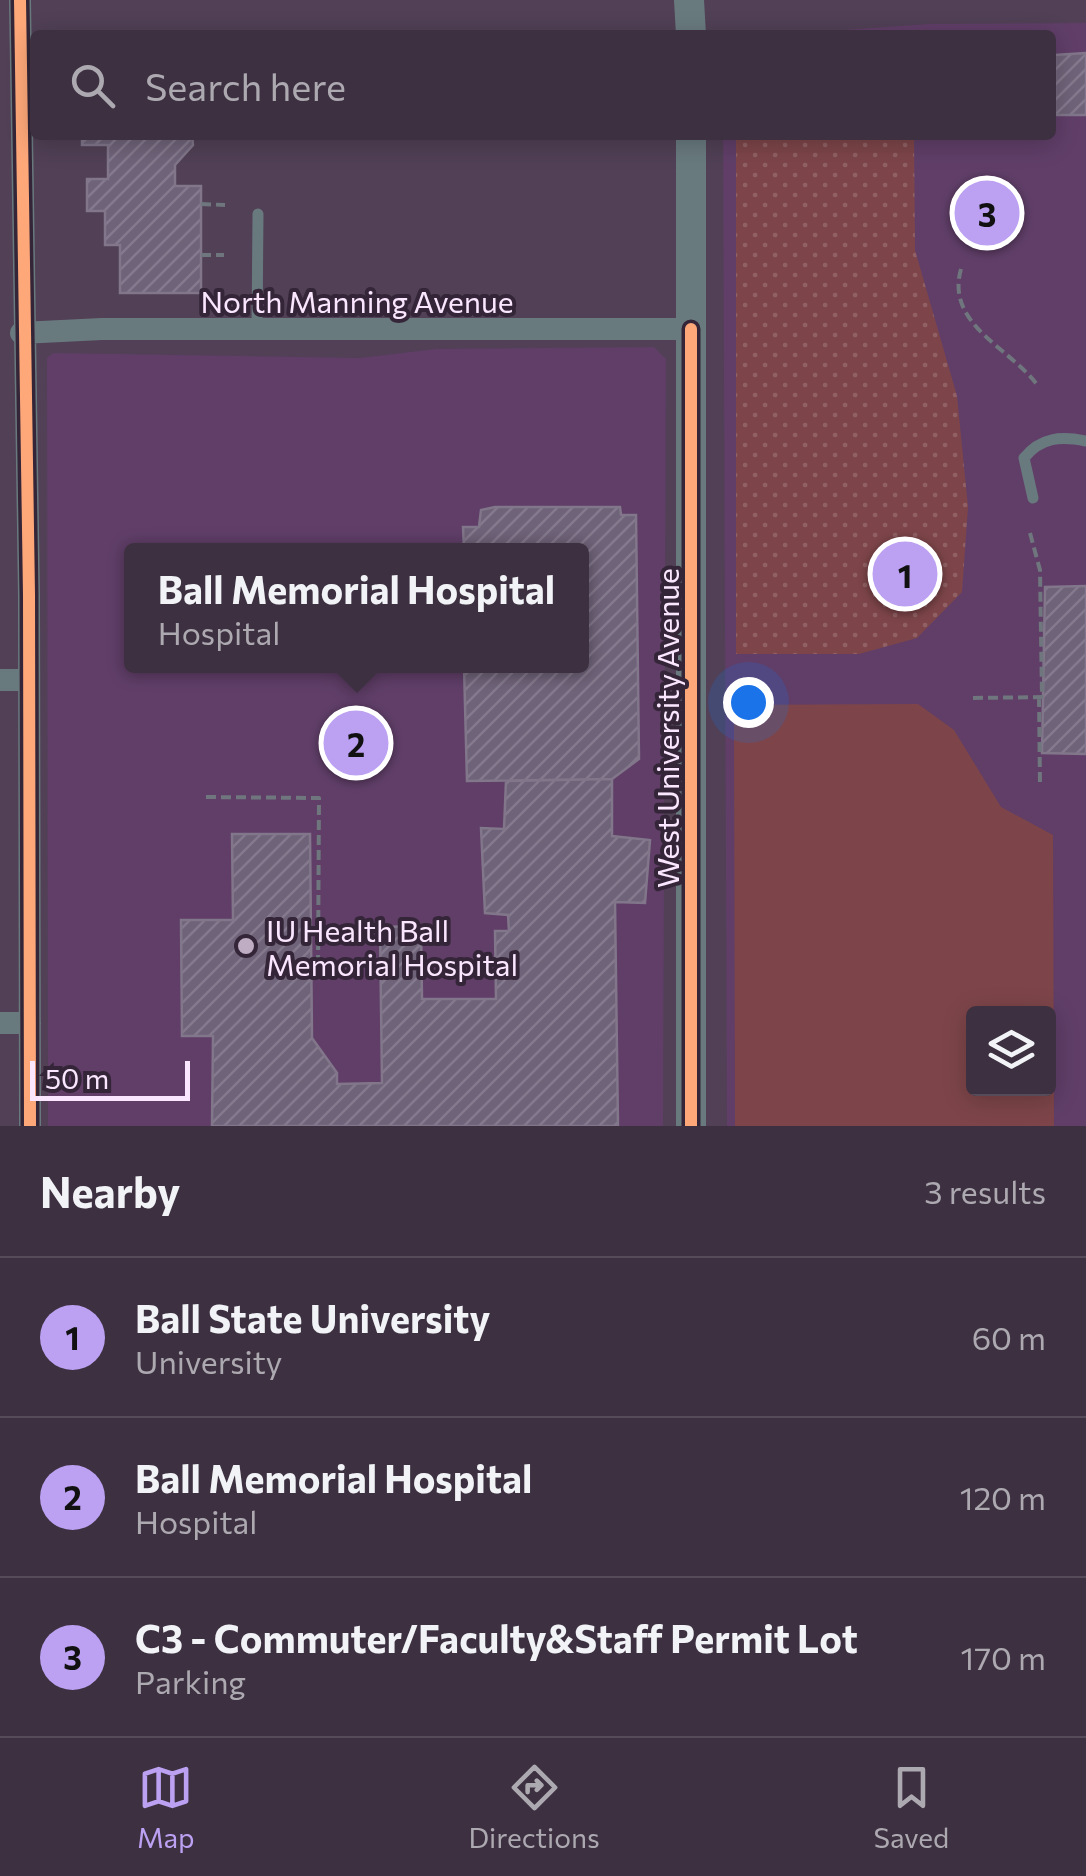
<!DOCTYPE html>
<html lang="en">
<head>
<meta charset="utf-8">
<style>
	:root { --surface:#3d3040; --page:#443847; --text:#f1f3f6; --muted:#ada9b1; --line:#564b59; --accent:#bca0f2 }
	body { margin:0; font-family:Commissioner,sans-serif; background:var(--page); color:var(--text) }
	.controls { position:absolute; right:30px; bottom:30px; display:grid; overflow:hidden; border-radius:10px; box-shadow:0 5px 25px #0003 }
	.controls button { width:90px; height:90px; display:grid; place-items:center; padding:0; border:0; border-bottom:2px solid var(--line); background:var(--surface); color:var(--text); font:50px sans-serif }
	.scale { position:absolute; left:30px; bottom:25px; width:160px; box-sizing:border-box; padding-left:10px; border:5px solid #fae7ff; border-top:0; font-size:28px; line-height:35px; white-space:nowrap; color:#fae7ff; -webkit-text-stroke:8px #342638; paint-order:stroke }
	.you { position:absolute; left:748px; top:702px; width:35px; height:35px; margin:-25px; border:8px solid #fff; border-radius:50%; background:#1a73e8; box-shadow:0 0 0 15px #1a73e833 }
	.badge { display:grid; place-items:center; width:65px; height:65px; border-radius:50%; background:var(--accent); color:#111; font-size:32px; font-weight:700 }
	.pin { position:absolute; translate:-50% -50%; border:5px solid #fff; box-shadow:0 2px 10px #0006 }
	.popup { position:absolute; left:124px; top:543px; width:465px; height:130px; box-sizing:border-box; display:grid; place-content:center; border-radius:10px; background:var(--surface); filter:drop-shadow(0 2px 8px #0005); font-size:32px; white-space:nowrap; color:var(--muted) }
	.popup b { font-size:38px; color:var(--text) }
	.popup::after { content:''; position:absolute; left:50%; top:100%; margin-left:-20px; border:20px solid transparent; border-top-color:var(--surface) }
	.list { margin:0; padding:0; list-style:none }
	h2 { display:flex; justify-content:space-between; align-items:center; height:130px; margin:0; padding:0 40px; font-size:42px }
	h2 small { font-size:32px; font-weight:400; color:var(--muted) }
	.list li { display:grid; grid-template-columns:65px 1fr auto; gap:30px; align-items:center; box-sizing:border-box; height:160px; padding:0 40px; border-top:2px solid var(--line) }
	.list b { display:block; font-size:38px; white-space:nowrap }
	.list p { margin:0; font-size:32px; white-space:nowrap; color:var(--muted) }
	.list em { font-size:32px; font-style:normal; color:var(--muted) }
	.icon { flex:none; width:55px; height:55px; fill:none; stroke:currentColor; stroke-width:2; stroke-linecap:round; stroke-linejoin:round }
	.map { position:relative; flex:none; width:1086px; height:1126px; overflow:hidden }
	.search { position:absolute; background:var(--surface); box-shadow:0 5px 25px #0003; left:30px; right:30px; top:30px; height:110px; display:flex; align-items:center; gap:25px; box-sizing:border-box; padding:0 35px; border-radius:10px; color:var(--muted); font-size:38px }
	.sheet { height:610px; background:var(--surface) }
	nav { display:flex; justify-content:space-around; align-items:center; box-sizing:border-box; height:140px; border-top:2px solid var(--line); background:var(--surface); font-size:28px; color:var(--muted) }
	nav a { display:grid; justify-items:center; gap:5px }
	nav .on { color:var(--accent) }
	.map>svg:first-child { display:block }
	.built { fill:#603e68; fill-rule:evenodd }
	.grass { fill:#7d4549; fill-rule:evenodd }
	.park { fill:url(#park-dots) }
	.building { fill:url(#building-hatch); stroke:#81768a; stroke-width:2.5 }
	.lines { fill:none; stroke-linecap:round; stroke-linejoin:round }
	.path { stroke:#6f767d; stroke-width:4; stroke-dasharray:10 5; stroke-linecap:butt }
	.service { stroke:#697a7f; stroke-width:11 }
	.minor { stroke:#697a7f; stroke-width:22 }
	.tertiary { stroke:#697a7f; stroke-width:30 }
	.cycleway-casing { stroke:#342638; stroke-width:19 }
	.cycleway { stroke:#fea87a; stroke-width:12 }
	.poi-dot { fill:#bfadc4; stroke:#342638; stroke-width:4 }
	.labels { text-anchor:middle; dominant-baseline:central; stroke-width:8; stroke-linejoin:round; paint-order:stroke }
	.street-label { font-size:30px; fill:#fae7ff; stroke:#342638 }
	.poi-label { font-size:30px; fill:#fae7ff; stroke:#342638; text-anchor:start }
</style>
</head>
<body>
<div class="map">
<svg width="1086" height="1126" viewBox="0 0 1086 1126">
	<defs>
		<pattern id="park-dots" width="8" height="8" patternUnits="userSpaceOnUse" patternTransform="scale(2.5)"><rect width="8" height="8" fill="#7d4549"/><path d="M2 2h.1M6 6h.1" fill="none" stroke="#906064" stroke-width="1.8" stroke-linecap="round"/></pattern>
		<pattern id="building-hatch" width="6" height="6" patternUnits="userSpaceOnUse" patternTransform="scale(2.5)"><rect width="6" height="6" fill="#6f6379"/><path d="M-1 1l2-2M0 6l6-6M5 7l2-2" fill="none" stroke="#84798d"/></pattern>
	</defs>
	<rect width="100%" height="100%" fill="#514056"/>
	<path class="built" d="M1086 23V1126H727L723 135H1051V35H771L930 24ZM974 1014H1048V1088H974Z
		M654 347 666 359 663 1126H48L47 358 53 353 360 358 436 349ZM131 550H581V666H131Z"/>
	<path class="grass" d="M918 704 954 730 1001 807 1053 835 1054 1126H735L734 705ZM974 1014H1048V1088H974Z"/>
	<path class="park" d="M736 135H914L915 250 957 396 968 507 962 592 917 638 859 654H736Z"/>
	<path class="building" d="M1086 53V115H1055V55Z
		M82 135H192L193 145 175 165V186H201V293H120V245H105V211H87V179H108V145H82Z
		M495 507H620L621 515H636L639 759 612 779 467 781 464 666H581V550H464L463 527H479L481 510Z
		M1086 586V754L1042 753 1045 587Z
		M612 779V836L650 840 645 903 615 902 618 1126H212L213 1036H182L181 920H233L232 834H310L312 1038 337 1073V1084L382 1083 380 927 421 926 422 999H496L495 931H509L508 915 485 913 481 828 504 829 506 781Z"/>
	<g class="lines">
		<path class="path" d="M201 204 225 205
			M201 255H224
			M961 269C945 325 1011 348 1038 386
			M1030 533 1040 570 1042 697
			M1039 697 1040 784
			M973 698 1046 697
			M206 797 319 798 318 970 346 969"/>
		<path class="service" d="M257 329 258 214
			M1033 498 1024 458C1041 437 1061 436 1086 441"/>
		<path class="minor" d="M20 0 29 595 30 1126
			M21 333 102 329H691
			M0 680H29
			M0 1023H30"/>
		<path class="tertiary" d="M689 0 691 35
			M691 135V1126"/>
		<defs>
			<path id="cycleway" d="M20 0 29 595 30 1126
				M691 329V1126"/>
		</defs>
		<use href="#cycleway" class="cycleway-casing"/>
		<use href="#cycleway" class="cycleway"/>
	</g>
	<circle class="poi-dot" cx="246" cy="946" r="10"/>
	<g class="labels">
		<g class="street-label">
			<text x="357" y="300">North Manning Avenue</text>
			<text transform="translate(666 728) rotate(-90)">West University Avenue</text>
		</g>
		<g class="poi-label">
			<text x="266" y="929">IU Health Ball<tspan x="266" dy="34">Memorial Hospital</tspan></text>
		</g>
	</g>
</svg>
<div class="controls">
<button><svg class="icon" aria-label="layers" viewBox="0 0 24 24"><path d="M12 4l9 5-9 5-9-5zM3 14l9 5 9-5"/></svg></button>
</div>
<div class="scale">50 m</div>
<div class="you"></div>
<div class="pin badge" style="left:905px;top:574px">1</div>
<div class="pin badge" style="left:356px;top:743px">2</div>
<div class="popup"><b>Ball Memorial Hospital</b>Hospital</div>
<div class="pin badge" style="left:987px;top:213px">3</div>
<div class="search"><svg class="icon" aria-label="search" viewBox="0 0 24 24"><circle cx="10" cy="10" r="6"/><path d="M15 15l6 6"/></svg>Search here</div>
</div>
<section class="sheet">
<h2>Nearby<small>3 results</small></h2>
<ul class="list">
<li><span class="badge">1</span><div><b>Ball State University</b><p>University</p></div><em>60 m</em></li>
<li><span class="badge">2</span><div><b>Ball Memorial Hospital</b><p>Hospital</p></div><em>120 m</em></li>
<li><span class="badge">3</span><div><b>C3 - Commuter/Faculty&amp;Staff Permit Lot</b><p>Parking</p></div><em>170 m</em></li>
</ul>
</section>
<nav>
<a class="on"><svg class="icon" aria-label="map" viewBox="0 0 24 24"><path d="M3 6l6-2 6 2 6-2v14l-6 2-6-2-6 2zM9 4v14M15 6v14"/></svg>Map</a>
<a><svg class="icon" aria-label="directions" viewBox="0 0 24 24"><path d="M12 3l9 9-9 9-9-9zM9 14v-3h6M13 9l2 2-2 2"/></svg>Directions</a>
<a><svg class="icon" aria-label="saved" viewBox="0 0 24 24"><path d="M7 4h10v16l-5-4-5 4z"/></svg>Saved</a>
</nav>
</body>
</html>
